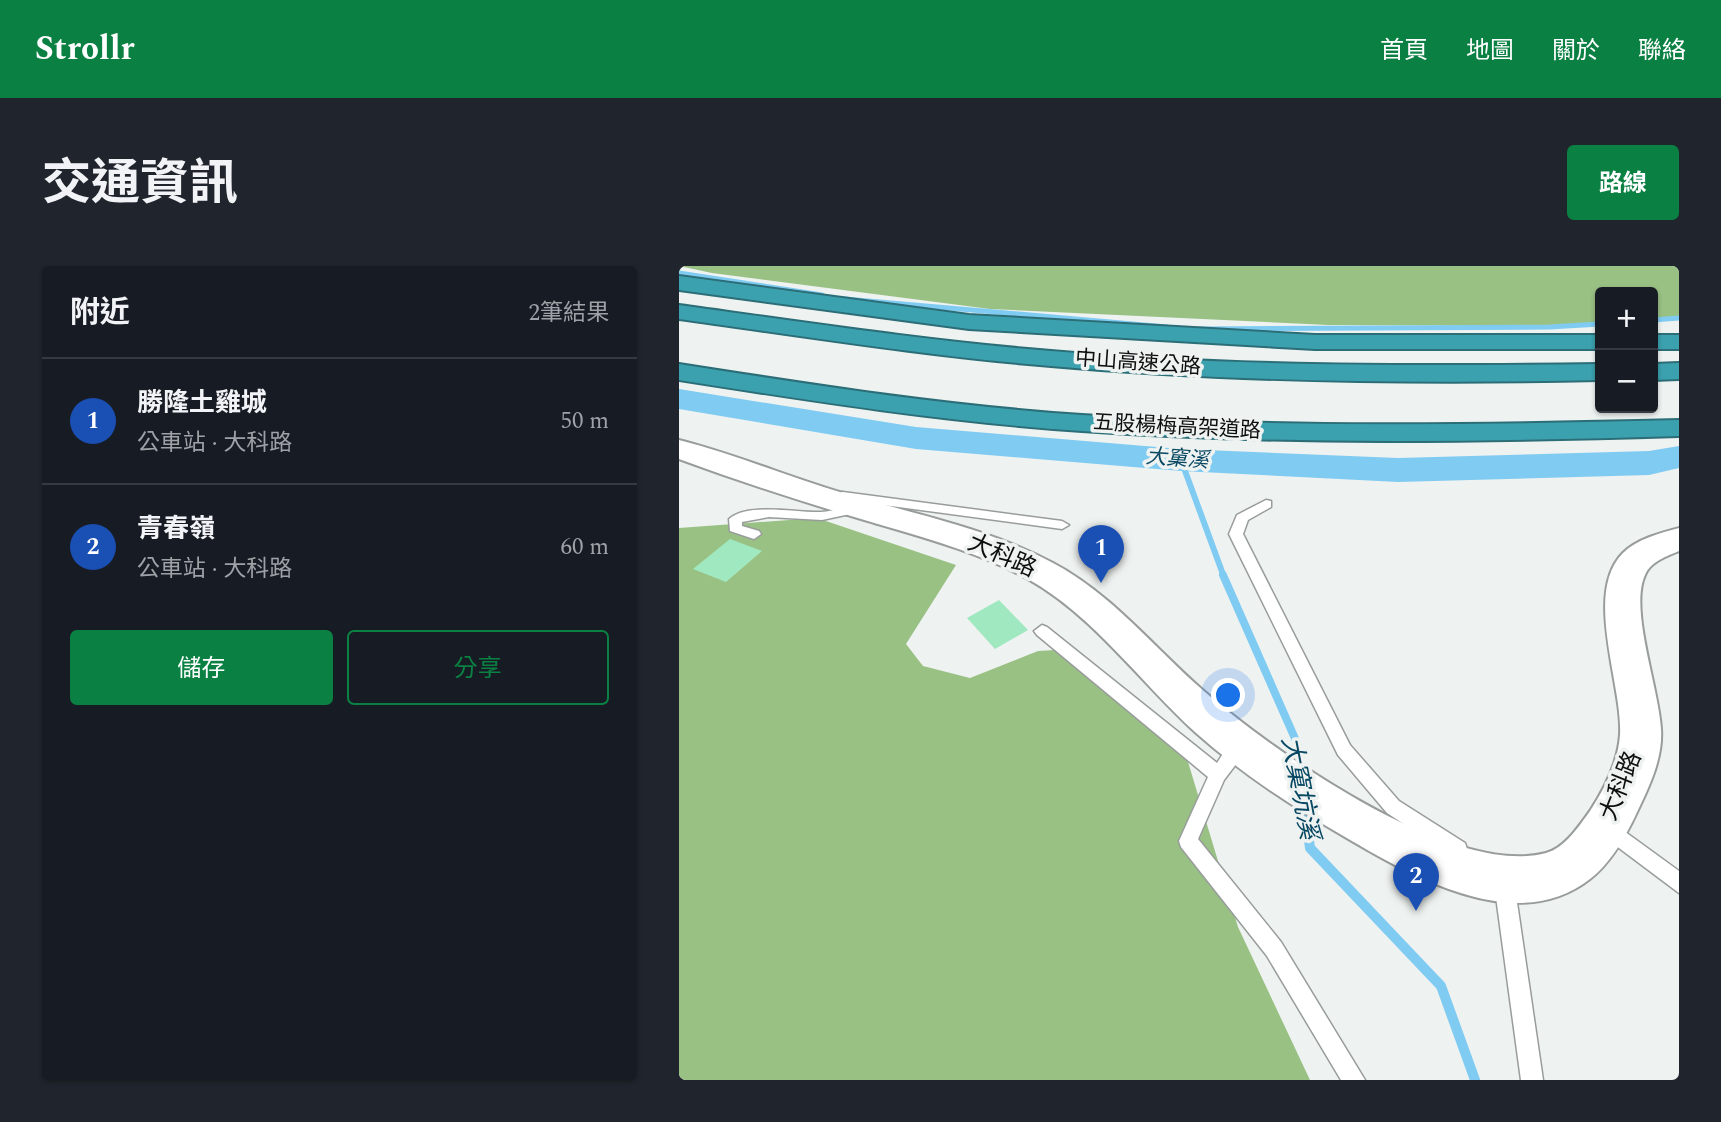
<!DOCTYPE html>
<html lang="zh-TW">
<head>
<meta charset="utf-8">
<style>
	:root { --surface:#171b24; --page:#20242c; --text:#f1f3f6; --muted:#9ea1a6; --line:#363941; --accent:#0b8043 }
	body { margin:0; font-family:Spectral,"Noto Sans TC",serif; background:var(--page); color:var(--text) }
	.controls { position:absolute; right:21px; top:21px; display:grid; overflow:hidden; border-radius:7px; box-shadow:0 2px 5px #0004 }
	.controls button { width:63px; height:63px; display:grid; place-items:center; padding:0; border:0; border-bottom:2px solid var(--line); background:var(--surface); color:var(--text); font:35px sans-serif }
	.you { position:absolute; left:550px; top:430px; width:24px; height:24px; margin:-18px; border:5px solid #fff; border-radius:50%; background:#1a73e8; box-shadow:0 0 0 10px #1a73e833 }
	.badge { display:grid; place-items:center; width:46px; height:46px; border-radius:50%; background:var(--accent); color:#fff; font-size:23px; font-weight:700 }
	.pin { position:absolute; translate:-50% -58px; filter:drop-shadow(0 2px 4px #0008) }
	.pin::after { content:''; position:absolute; top:37px; width:24px; height:21px; background:inherit; clip-path:polygon(0 0,100% 0,50% 100%) }
	.list { margin:0; padding:0; list-style:none }
	h2 { display:flex; justify-content:space-between; align-items:center; height:91px; margin:0; padding:0 28px; font-size:30px }
	h2 small { font-size:23px; font-weight:400; color:var(--muted) }
	.list li { display:grid; grid-template-columns:46px 1fr auto; gap:21px; align-items:center; box-sizing:border-box; height:126px; padding:0 28px; border-top:2px solid var(--line) }
	.list b { display:block; font-size:26px; white-space:nowrap }
	.list p { margin:0; font-size:23px; white-space:nowrap; color:var(--muted) }
	.list em { font-size:23px; font-style:normal; color:var(--muted) }
	.actions { display:flex; gap:14px; padding:21px 28px }
	.actions a { flex:1; padding:16px 0; border:2px solid var(--accent); border-radius:7px; text-align:center; font-size:24px; color:var(--accent) }
	.actions .main { background:var(--accent); color:#fff }
	.map { position:relative; flex:none; width:1000px; height:814px; overflow:hidden; border-radius:7px }
	header { display:flex; align-items:center; gap:42px; box-sizing:border-box; height:98px; padding:0 35px; background:var(--accent); color:#fff }
	header strong { font-size:33px }
	nav { display:flex; gap:38px; margin-inline-start:auto; font-size:24px }
	.intro { display:flex; align-items:center; justify-content:space-between; box-sizing:border-box; height:168px; padding:0 42px }
	h1 { margin:0; font-size:49px }
	.button { padding:18px 32px; border-radius:7px; background:var(--accent); color:#fff; font-size:24px; font-weight:700 }
	main { display:flex; gap:42px; padding:0 42px }
	aside { flex:1; background:var(--surface); border-radius:7px; box-shadow:0 2px 5px #0004 }
	.map>svg:first-child { display:block }
	.forest { fill:#9ac184 }
	.lines { fill:none; stroke-linecap:round; stroke-linejoin:round }
	.stream-far3 { stroke:#80cbf2; stroke-width:5 }
	.stream-far2 { stroke:#80cbf2; stroke-width:6 }
	.stream-far1 { stroke:#80cbf2; stroke-width:8 }
	.stream { stroke:#80cbf2; stroke-width:10 }
	.river { fill:#80cbf2; fill-rule:evenodd }
	.building { fill:#a0e9c0 }
	.service-casing { stroke:#989d9c; stroke-width:3 }
	.tertiary-casing { stroke:#989d9c; stroke-width:4 }
	.motorway-casing { stroke:#2c6e77; stroke-width:4 }
	.service { fill:#fff; fill-rule:evenodd }
	.tertiary { fill:#fff; fill-rule:evenodd }
	.motorway { fill:#3ca1af; fill-rule:evenodd }
	.labels { text-anchor:middle; dominant-baseline:central; stroke-width:7; stroke-linejoin:round; paint-order:stroke }
	.far-street-label { font-size:21px; fill:#0d0f0f; stroke:#eef2f1 }
	.far-water-label { font-size:21px; font-style:italic; fill:#084863; stroke:#eef2f1 }
	.street-label { font-size:24px; fill:#0d0f0f; stroke:#eef2f1 }
	.water-label { font-size:26px; font-style:italic; fill:#084863; stroke:#eef2f1 }
</style>
</head>
<body>
<header>
<strong>Strollr</strong>
<nav><a>首頁</a><a>地圖</a><a>關於</a><a>聯絡</a></nav>
</header>
<div class="intro"><h1>交通資訊</h1><a class="button">路線</a></div>
<main>
<aside>
<h2>附近<small>2筆結果</small></h2>
<ul class="list">
<li><span class="badge" style="background:#1a4fb4">1</span><div><b>勝隆土雞城</b><p>公車站 · 大科路</p></div><em>50 m</em></li>
<li><span class="badge" style="background:#1a4fb4">2</span><div><b>青春嶺</b><p>公車站 · 大科路</p></div><em>60 m</em></li>
</ul>
<div class="actions"><a class="main">儲存</a><a>分享</a></div>
</aside>
<div class="map">
<svg width="1000" height="814" viewBox="0 0 1000 814">
	<rect width="100%" height="100%" fill="#eef2f1"/>
	<path class="forest" d="M0 0H1000V50L974 54V26H921V60L649 59 311 43 33 7Z
		M138 252 277 299 227 378 244 400 291 412 359 385 392 383 506 486 559 661 631 814H0V262Z"/>
	<g class="lines">
		<path class="stream-far3" d="M0 7 143 29
			M166 33 488 61
			M974 54 1000 52
			M518 63 871 61 921 58"/>
		<path class="stream-far2" d="M502 194 545 311"/>
		<path class="stream-far1" d="M544 309 618 477 621 506"/>
		<path class="stream" d="M625 536 631 582 762 720 796 814"/>
		<path class="river" d="M0 123 237 161 502 183 719 192 970 185 1000 180V202L970 209 719 216 502 205 237 183 0 143Z"/>
	</g>
	<path class="building" d="M51 273 83 285 47 316 14 303Z
		M320 334 349 364 316 383 288 352Z"/>
	<g class="lines">
		<defs>
			<path id="service" d="M164 226 383 255 390 259 383 263 160 233V227Z
				M587 234 592 235V241L569 254 564 268 671 479 720 535 786 577 788 583 786 589 779 592 772 589 708 547 659 489 550 268 558 249Z
				M180 238 185 239V245L143 254 90 251 63 256V260L80 265 82 268 75 273 51 265 50 253C68 236 119 247 142 246 155 245 168 240 180 238Z
				M363 359 368 361 538 497C545 487 553 470 567 475L570 480 567 485 545 514 519 573 602 676 686 814H662L588 690 502 581 500 575 529 511 358 369 355 365Z
				M927 552 1000 605V627L920 567 918 561 920 555Z
				M825 606 832 609 835 616 864 814H842L815 616 818 609Z"/>
			<path id="tertiary" d="M0 174C55 188 110 211 164 227 234 248 309 262 374 297 433 328 476 383 526 426 595 486 773 612 867 587 886 582 900 560 911 545 926 522 939 497 941 469 944 419 904 327 944 287 958 273 981 267 1000 262V285C988 290 971 296 966 309 950 343 980 423 982 463 984 491 971 519 959 544 948 568 933 596 911 613 836 672 729 608 661 568 609 538 561 506 516 466 461 416 415 350 349 313 297 285 239 270 182 253 121 235 60 215 0 193Z"/>
			<path id="motorway" d="M0 10 290 49 636 69H921V83H636L290 63 0 24Z
				M0 39C124 56 248 75 372 85 555 101 738 100 921 98V114C738 118 554 116 372 100 248 90 124 70 0 53Z
				M974 69H1000V83H974Z
				M1000 97V113L974 114V98Z
				M0 98C134 119 268 140 403 149 602 162 801 159 1000 154V170C801 176 602 179 403 165 268 156 134 135 0 114Z"/>
		</defs>
		<use href="#service" class="service-casing"/>
		<use href="#tertiary" class="tertiary-casing"/>
		<use href="#motorway" class="motorway-casing"/>
		<use href="#service" class="service"/>
		<use href="#tertiary" class="tertiary"/>
		<use href="#motorway" class="motorway"/>
	</g>
	<g class="labels">
		<g class="far-street-label">
			<text transform="translate(459 97) rotate(4)">中山高速公路</text>
			<text transform="translate(498 161) rotate(3)">五股楊梅高架道路</text>
		</g>
		<g class="far-water-label">
			<text transform="translate(498 193) rotate(4)">大窠溪</text>
		</g>
		<g class="street-label">
			<text transform="translate(323 290) rotate(24)">大科路</text>
			<text transform="translate(942 520) rotate(-68)">大科路</text>
		</g>
		<g class="water-label">
			<text transform="translate(621 522) rotate(79)">大窠坑溪</text>
		</g>
	</g>
</svg>
<div class="controls">
<button>+</button>
<button>−</button>
</div>
<div class="you"></div>
<div class="pin badge" style="left:422px;top:317px;background:#1a4fb4">1</div>
<div class="pin badge" style="left:737px;top:645px;background:#1a4fb4">2</div>
</div>
</main>
</body>
</html>
